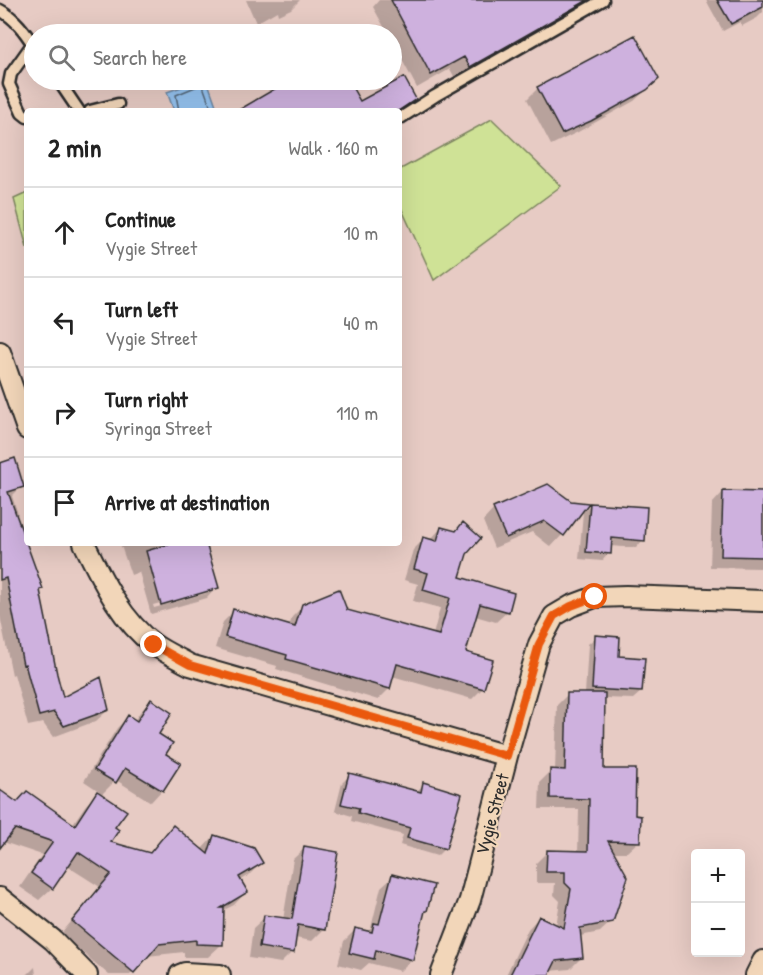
<!DOCTYPE html>
<html lang="en">
<head>
<meta charset="utf-8">
<style>
	:root { --surface:#fff; --page:#f6f6f6; --text:#222; --muted:#767676; --line:#e0e0e0 }
	body { margin:0; font-family:"Patrick Hand",sans-serif; background:var(--page); color:var(--text) }
	.controls { position:absolute; right:18px; bottom:18px; display:grid; overflow:hidden; border-radius:6px; box-shadow:0 6px 24px #0002 }
	.controls button { width:54px; height:54px; display:grid; place-items:center; padding:0; border:0; border-bottom:2px solid var(--line); background:var(--surface); color:var(--text); font:30px sans-serif }
	.stop { position:absolute; width:18px; height:18px; margin:-14px; border:4px solid #ea580c; border-radius:50%; background:#fff }
	.stop.end { background:#ea580c; border-color:#fff; box-shadow:0 2px 6px #0008 }
	.list { margin:0; padding:0; list-style:none }
	h2 { display:flex; justify-content:space-between; align-items:center; height:78px; margin:0; padding:0 24px; font-size:26px }
	h2 small { font-size:20px; font-weight:400; color:var(--muted) }
	.list li { display:grid; grid-template-columns:39px 1fr auto; gap:18px; align-items:center; box-sizing:border-box; height:90px; padding:0 24px; border-top:2px solid var(--line) }
	.list b { display:block; font-size:22px; white-space:nowrap }
	.list p { margin:0; font-size:20px; white-space:nowrap; color:var(--muted) }
	.list em { font-size:20px; font-style:normal; color:var(--muted) }
	.icon { flex:none; width:33px; height:33px; fill:none; stroke:currentColor; stroke-width:2; stroke-linecap:round; stroke-linejoin:round }
	.map { position:relative; flex:none; width:763px; height:975px; overflow:hidden }
	.search { position:absolute; background:var(--surface); box-shadow:0 6px 24px #0002; left:24px; top:24px; width:378px; height:66px; display:flex; align-items:center; gap:15px; box-sizing:border-box; padding:0 21px; border-radius:33px; color:var(--muted); font-size:22px }
	.panel { position:absolute; background:var(--surface); box-shadow:0 6px 24px #0002; left:24px; top:108px; width:378px; height:438px; border-radius:6px }
	.map>svg:first-child { display:block }
	.green { fill:#cfe296; stroke:#7d8660; stroke-width:1.5 }
	.water { fill:#95c3f0; stroke:#6b86a1; stroke-width:1.5 }
	.shadow { fill:#0003; fill-rule:evenodd }
	.lines { fill:none; stroke-linecap:round; stroke-linejoin:round }
	.shore { stroke:#55687a; stroke-width:1.5 }
	.building { fill:#ceb1de; stroke:#2b2b2b; stroke-width:1.5 }
	.lane-casing { stroke:#2b2b2b; stroke-width:15 }
	.street-casing { stroke:#2b2b2b; stroke-width:24 }
	.lane { stroke:#f2d6b9; stroke-width:10 }
	.street { stroke:#f2d6b9; stroke-width:20 }
	.route { stroke:#ea580c; stroke-width:8 }
	.labels { text-anchor:middle; dominant-baseline:central; stroke-width:4.5; stroke-linejoin:round; paint-order:stroke }
	.street-label { font-size:18px; fill:#2b2b2b; stroke:#f2d6b9 }
</style>
</head>
<body>
<div class="map">
<svg width="763" height="975" viewBox="0 0 763 975">
	<rect width="100%" height="100%" fill="#e7cbc4"/>
	<filter id="ink" filterUnits="userSpaceOnUse"><feTurbulence type="fractalNoise" baseFrequency=".0167" numOctaves="2"/><feDisplacementMap in="SourceGraphic" scale="12" xChannelSelector="R" yChannelSelector="G"/><feConvolveMatrix kernelMatrix="1 2 1 2 8 2 1 2 1" color-interpolation-filters="sRGB"/></filter>
	<g filter="url(#ink)">
		<path class="green" d="M492 119 561 186 434 280 399 203V170Z
			M27 193V248L14 199Z"/>
		<path class="water" d="M201 80H207L218 111H174L167 92Z"/>
		<path class="shadow" d="M246 0H300L291 9 278 15 277 11 256 23Z
			M379 0H604L456 80 450 69 417 88 392 41V34H388L373 7Z
			M706 0H759L763 6V12L757 18 742 26 740 22 723 31Z
			M263 80H346L359 103 414 99 399 114V111H247L270 93Z
			M538 88 645 91 634 101 578 132 551 145 527 99Z
			M0 464 22 486 12 496 18 514 15 517 39 591 62 699 108 710 96 721 53 737 43 723 28 726 14 674 12 675 0 616Z
			M723 492 763 493V566L760 568 710 567 712 504Z
			M571 503 586 504 562 535 551 547 532 532 494 548 483 521 494 509Z
			M591 504 643 540 636 548 610 546 609 553 602 561 579 559 583 512Z
			M441 528 465 554 458 578 512 594 507 612 496 622 475 616 464 653 483 688 472 699 392 676 389 689 378 700 276 669 277 666 215 648 223 622 234 611 289 627 292 617 303 606 346 611 433 635 440 608 413 601 418 584 404 580 413 550 424 539H431Z
			M120 543H170L171 545 179 543H205L217 587 207 598 151 614 139 572 131 575ZM207 590V593L154 608 153 605Z
			M596 637 617 657 641 692 633 699 604 698 602 770 634 817 639 841 627 852H612V921L600 932 580 936 581 958 570 969 550 971 548 975H506L528 929 539 917 556 926 560 901 554 895 555 883H536V863L547 852 578 853 579 809H539L540 782 551 771H555L557 705 568 694H585L588 644Z
			M151 701 157 735 164 754 179 763 162 790 151 802 116 780 101 795 113 828 108 843 148 855 173 827 201 850 214 836 261 863 248 876 240 881 246 892 234 905 222 911 221 945 208 957H184V952L147 956 130 975H109L61 934 100 887 67 866 52 888 39 900 20 887 42 855 3 842 0 845V792L17 803 72 825 85 806 99 791 84 781 117 728 128 717 134 721 140 712Z
			M350 775 416 792 424 784 445 848 437 856 400 845 403 835 351 821 352 816 335 811 342 783Z
			M305 848 324 929 312 941 295 938 292 952 281 963 249 958 253 928 265 917 283 920 293 859Z
			M393 876 423 913 412 959 400 971 369 963 361 970 338 964 344 941 355 930 367 933 371 928 381 887Z
			M35 967 36 975H27Z"/>
		<g class="lines">
			<path class="shore" d="M179 111 176 95 200 85 203 86 212 111"/>
		</g>
		<path class="building" d="M391 0H588L470 67 464 57 431 75Z
			M717 0H763V7L731 24Z
			M635 35 659 79 647 90 591 121 562 134 537 87Z
			M404 77 416 99 398 111H237L290 80H348L360 101Z
			M15 458 24 487 8 492 43 589 40 590 57 674 63 697 101 677 109 710 64 726 54 712 39 716 25 664 23 665 6 578 0 580V463Z
			M548 484 571 501 589 503 564 536 544 521 506 538 493 508Z
			M723 491 763 492V557L721 556Z
			M590 503 647 507 645 541 612 538 611 554 586 552Z
			M463 522 481 538 467 554 460 577 514 593 509 612 480 604 466 652 493 660 484 689 397 664 390 689 286 659 287 655 225 637 233 609 295 627 302 604 339 589 347 610 439 635 450 598 423 590 428 573 414 569 423 537 437 541 441 527 456 531Z
			M173 543H206L219 588 161 605 146 551Z
			M595 635 620 637 619 656 645 658 642 692 592 689Z
			M567 693H605L604 769H636L635 815 641 816 640 842 608 841 628 877 613 922 580 928 583 958 556 961 549 975H510L539 916 564 928 571 889 565 883V872H546L547 850 588 851 589 799 550 798V769L565 770Z
			M151 699 172 713 159 734 173 743 166 754 181 763 163 791 125 768 116 783 94 770 128 715 137 721Z
			M349 773 421 792 423 782 462 794 446 849 407 838 410 828 358 813 359 808 341 804Z
			M0 790 17 802 27 791 75 825 97 791 127 811 115 827 119 830 111 842 150 853 173 825 208 854 214 835 254 848 263 863 239 877 248 892 221 908H224L223 945 196 944V940L159 944 134 973 72 921 111 874 78 852 53 889 31 873 53 842 15 829 0 848Z
			M304 846 338 852 325 930 298 925 294 953 259 947 264 915 292 919Z
			M392 874 434 885 427 911H425L413 960 376 950 374 959 349 953 355 928 372 932 374 923 379 924Z"/>
		<g class="lines">
			<defs>
				<path id="lane" d="M0 10C15 18 25 32 34 46
					M58 80 79 111
					M90 111 118 104
					M27 117 22 113 9 84 11 74 33 43
					M399 119 435 96 603 0"/>
				<path id="street" d="M0 352 27 429
					M84 543C102 579 120 619 153 644 164 652 178 658 190 665L507 756
					M0 898 53 940 87 975
					M180 975 185 973 220 975
					M441 975 470 900 507 756 539 644 554 616 571 606 595 597 626 596 763 601
					M756 975 763 961"/>
			</defs>
			<use href="#lane" class="lane-casing"/>
			<use href="#street" class="street-casing"/>
			<use href="#lane" class="lane"/>
			<use href="#street" class="street"/>
		</g>
	</g>
	<g class="lines" filter="url(#ink)">
		<path class="route" d="M154 645 190 665 507 756 539 644 554 616 571 606 595 597"/>
	</g>
	<g class="labels">
		<g class="street-label">
			<text transform="translate(492 814) rotate(-75)">Vygie Street</text>
		</g>
	</g>
</svg>
<div class="controls">
<button>+</button>
<button>−</button>
</div>
<div class="stop" style="left:595px;top:597px"></div>
<div class="stop end" style="left:154px;top:645px"></div>
<div class="search"><svg class="icon" aria-label="search" viewBox="0 0 24 24"><circle cx="10" cy="10" r="6"/><path d="M15 15l6 6"/></svg>Search here</div>
<section class="panel">
<h2>2 min<small>Walk · 160 m</small></h2>
<ul class="list">
<li><svg class="icon" aria-label="ahead" viewBox="0 0 24 24"><path d="M12 20V5M6 11l6-6 6 6"/></svg><div><b>Continue</b><p>Vygie Street</p></div><em>10 m</em></li>
<li><svg class="icon" aria-label="left" viewBox="0 0 24 24"><path d="M17 20v-9H6M10 6l-5 5 5 5"/></svg><div><b>Turn left</b><p>Vygie Street</p></div><em>40 m</em></li>
<li><svg class="icon" aria-label="right" viewBox="0 0 24 24"><path d="M7 20v-9h11M14 6l5 5-5 5"/></svg><div><b>Turn right</b><p>Syringa Street</p></div><em>110 m</em></li>
<li><svg class="icon" aria-label="arrive" viewBox="0 0 24 24"><path d="M6 21V4h12l-3 4 3 4H6"/></svg><div><b>Arrive at destination</b></div></li>
</ul>
</section>
</div>
</body>
</html>
